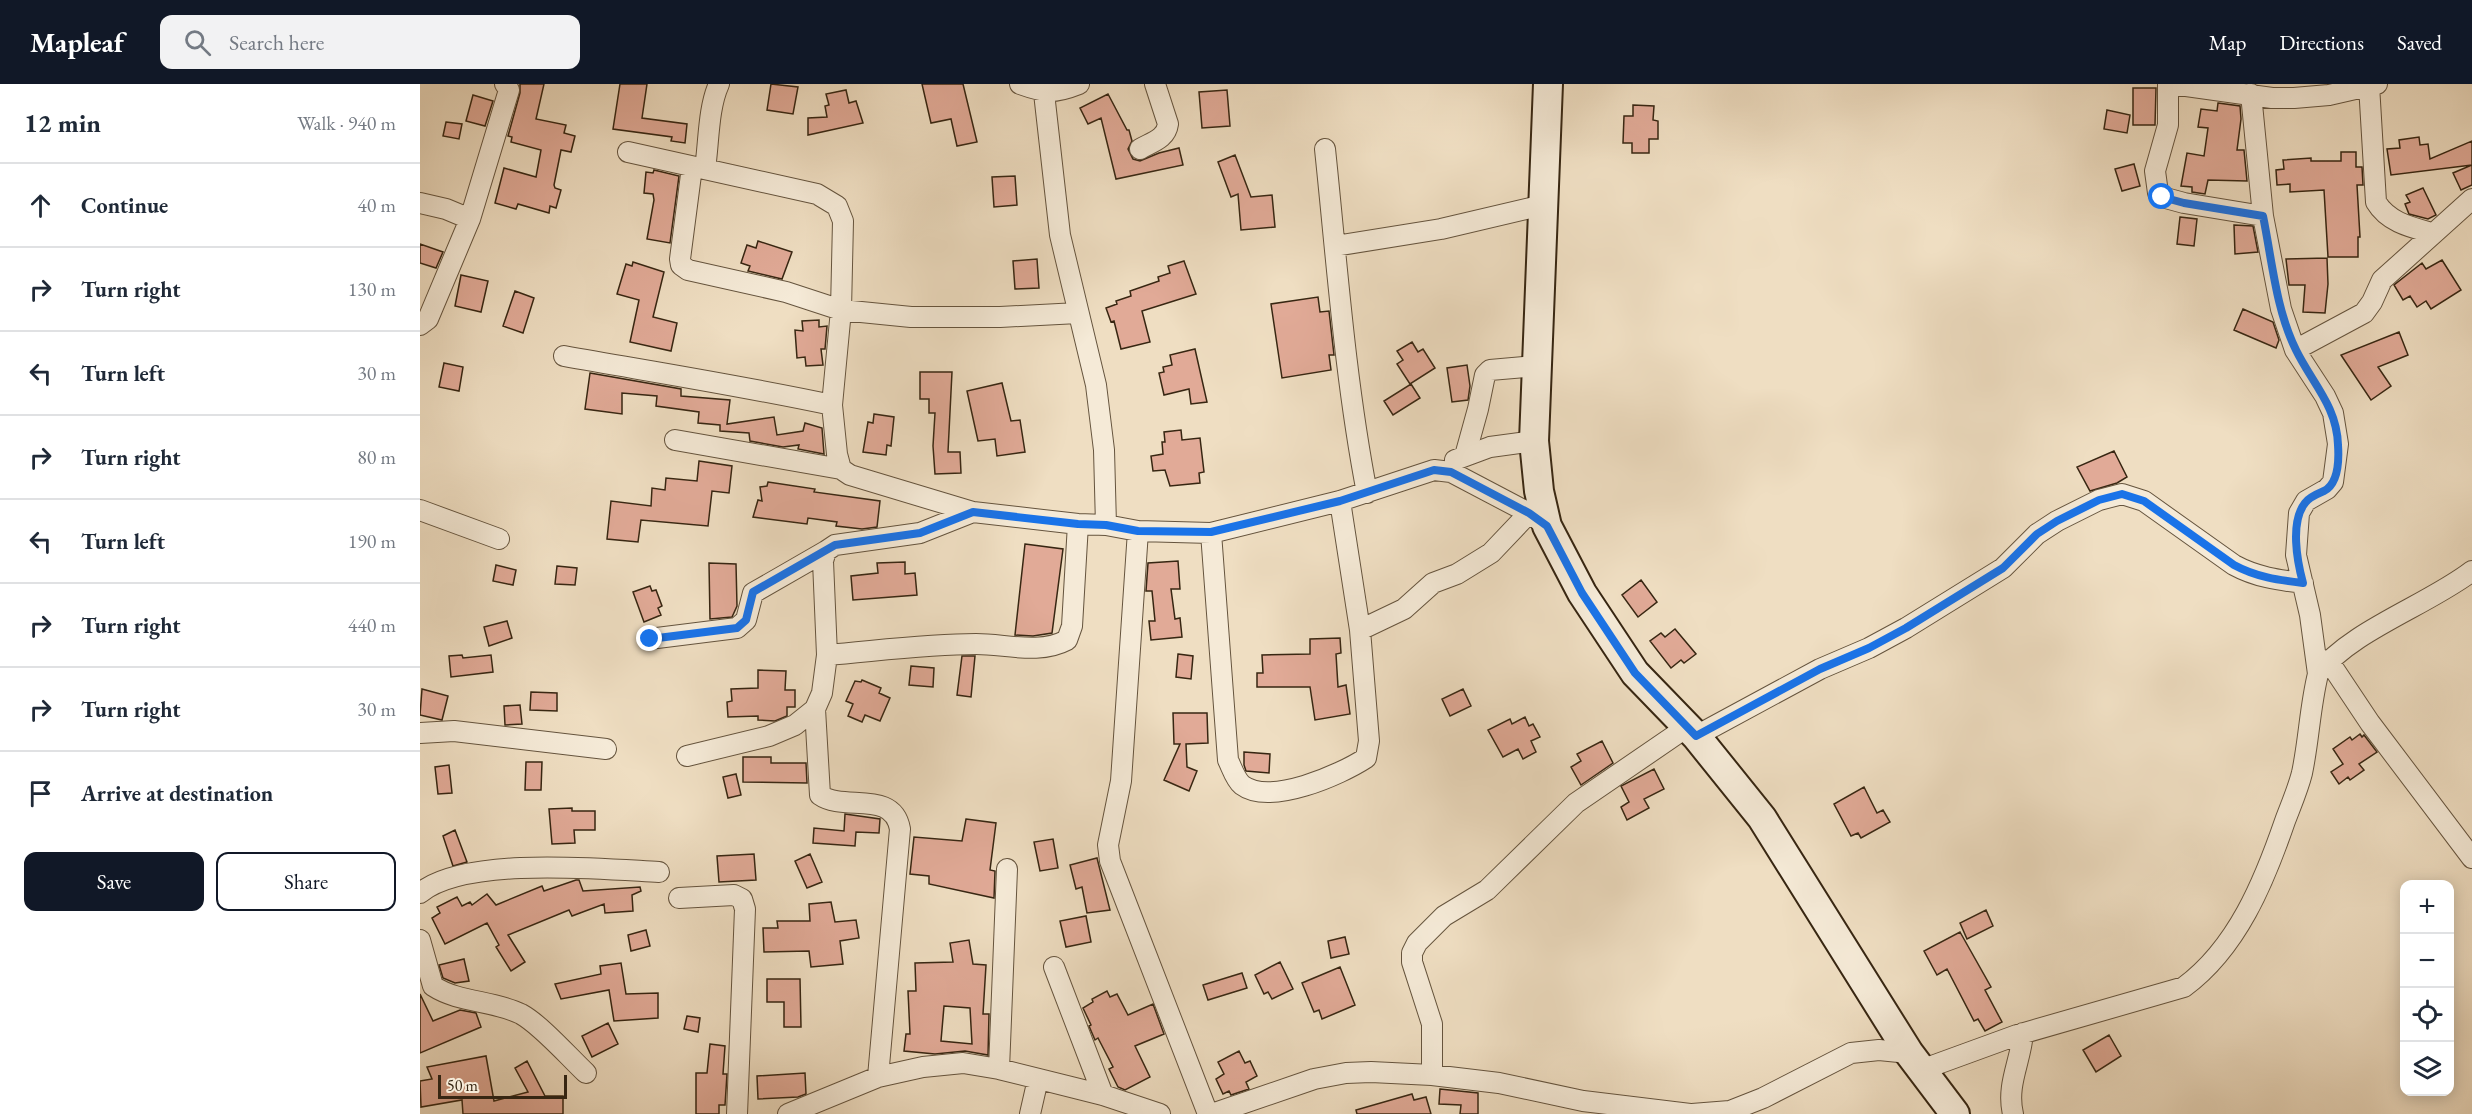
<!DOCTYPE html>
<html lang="en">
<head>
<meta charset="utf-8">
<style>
	:root { --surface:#fff; --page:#f2f2f3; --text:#1f2937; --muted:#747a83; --line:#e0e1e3; --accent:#111827 }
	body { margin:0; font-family:"EB Garamond",serif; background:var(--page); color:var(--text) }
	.controls { position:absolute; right:18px; bottom:18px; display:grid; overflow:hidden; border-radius:12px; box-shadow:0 3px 15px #0003 }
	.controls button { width:54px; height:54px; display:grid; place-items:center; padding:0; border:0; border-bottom:2px solid var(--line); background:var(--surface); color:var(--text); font:30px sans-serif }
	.scale { position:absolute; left:18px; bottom:15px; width:129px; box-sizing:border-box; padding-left:6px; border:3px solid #372612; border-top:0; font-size:16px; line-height:21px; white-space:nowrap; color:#372612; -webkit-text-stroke:4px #f5ead7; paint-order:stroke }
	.stop { position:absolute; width:18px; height:18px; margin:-14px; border:4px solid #1a73e8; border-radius:50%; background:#fff }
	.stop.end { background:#1a73e8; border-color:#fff; box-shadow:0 2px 6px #0008 }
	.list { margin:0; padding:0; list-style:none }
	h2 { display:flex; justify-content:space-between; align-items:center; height:78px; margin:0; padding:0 24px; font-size:26px }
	h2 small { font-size:20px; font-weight:400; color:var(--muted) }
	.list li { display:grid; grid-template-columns:39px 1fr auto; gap:18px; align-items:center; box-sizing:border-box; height:84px; padding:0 24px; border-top:2px solid var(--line) }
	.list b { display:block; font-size:22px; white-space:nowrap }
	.list em { font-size:20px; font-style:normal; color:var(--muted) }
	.actions { display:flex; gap:12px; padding:18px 24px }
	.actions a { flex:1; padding:14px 0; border:2px solid var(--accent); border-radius:12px; text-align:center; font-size:21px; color:var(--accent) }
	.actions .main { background:var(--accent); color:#fff }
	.icon { flex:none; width:33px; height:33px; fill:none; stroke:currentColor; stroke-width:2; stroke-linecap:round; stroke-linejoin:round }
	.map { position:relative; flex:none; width:2052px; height:1030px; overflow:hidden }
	header { display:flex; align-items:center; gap:36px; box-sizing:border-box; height:84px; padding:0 30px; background:var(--accent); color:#fff }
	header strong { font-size:28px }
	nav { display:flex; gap:33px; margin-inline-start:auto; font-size:21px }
	.search { width:420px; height:54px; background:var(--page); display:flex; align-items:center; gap:15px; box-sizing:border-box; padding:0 21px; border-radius:12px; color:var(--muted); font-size:22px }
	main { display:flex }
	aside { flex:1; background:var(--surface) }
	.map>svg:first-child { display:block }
	.building { fill:#e1aa97; stroke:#372612; stroke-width:1.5; fill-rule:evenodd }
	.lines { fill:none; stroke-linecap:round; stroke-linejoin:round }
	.street-casing { stroke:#65543e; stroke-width:22 }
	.secondary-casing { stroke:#372612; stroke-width:32 }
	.street { stroke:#f5ead7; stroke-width:20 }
	.secondary { stroke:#f5ead7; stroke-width:28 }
	.route { stroke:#1a73e8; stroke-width:8 }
</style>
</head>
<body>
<header>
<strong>Mapleaf</strong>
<div class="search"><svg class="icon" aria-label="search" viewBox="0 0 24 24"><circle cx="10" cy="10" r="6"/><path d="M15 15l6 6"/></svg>Search here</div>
<nav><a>Map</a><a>Directions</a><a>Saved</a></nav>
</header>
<main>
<aside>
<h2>12 min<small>Walk · 940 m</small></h2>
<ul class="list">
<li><svg class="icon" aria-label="ahead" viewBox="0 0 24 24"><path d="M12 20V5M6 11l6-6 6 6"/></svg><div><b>Continue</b></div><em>40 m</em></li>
<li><svg class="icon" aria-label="right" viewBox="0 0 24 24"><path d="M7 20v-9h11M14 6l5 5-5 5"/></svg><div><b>Turn right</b></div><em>130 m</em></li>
<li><svg class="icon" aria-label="left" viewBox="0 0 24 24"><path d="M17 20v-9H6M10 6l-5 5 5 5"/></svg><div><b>Turn left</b></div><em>30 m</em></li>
<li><svg class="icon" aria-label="right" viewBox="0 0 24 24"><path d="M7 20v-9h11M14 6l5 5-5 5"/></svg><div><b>Turn right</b></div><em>80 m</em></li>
<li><svg class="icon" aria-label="left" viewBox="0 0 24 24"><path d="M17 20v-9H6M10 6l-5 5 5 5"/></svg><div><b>Turn left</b></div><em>190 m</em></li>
<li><svg class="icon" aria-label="right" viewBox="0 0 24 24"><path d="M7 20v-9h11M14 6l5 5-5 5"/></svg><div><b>Turn right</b></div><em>440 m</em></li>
<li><svg class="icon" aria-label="right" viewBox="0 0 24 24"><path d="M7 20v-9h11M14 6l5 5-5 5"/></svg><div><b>Turn right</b></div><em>30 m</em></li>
<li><svg class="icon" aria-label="arrive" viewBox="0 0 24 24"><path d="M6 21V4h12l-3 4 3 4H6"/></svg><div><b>Arrive at destination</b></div></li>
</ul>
<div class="actions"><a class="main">Save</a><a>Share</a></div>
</aside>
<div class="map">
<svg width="2052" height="1030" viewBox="0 0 2052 1030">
	<rect width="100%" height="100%" fill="#efdec2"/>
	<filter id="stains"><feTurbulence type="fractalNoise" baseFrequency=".00333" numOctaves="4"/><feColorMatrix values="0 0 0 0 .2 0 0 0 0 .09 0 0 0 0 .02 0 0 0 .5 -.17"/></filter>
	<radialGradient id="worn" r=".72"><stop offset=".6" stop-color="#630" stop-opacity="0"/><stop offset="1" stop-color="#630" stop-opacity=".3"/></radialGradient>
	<path class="building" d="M100 0H124L116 35 146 41 144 49 155 52 151 68 141 66 134 101 135 104 141 106 136 124 130 122 129 129 98 120 96 125 75 119 84 84 116 93 121 66 91 58 92 53 88 52 100 9Z
		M200 0H227L222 34 267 40 265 59 251 57 252 53 193 45Z
		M351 0 378 3 373 30 347 26Z
		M502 0H543L557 58 537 62 531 35 511 39Z
		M1713 4H1736L1735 41H1713Z
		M426 6 429 19 436 17 443 39 388 51V34L407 33 405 22 409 21 406 10Z
		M807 6 810 42 782 44 779 8Z
		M688 10 707 46H709L712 57 708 65 713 75 720 77 739 69 759 64 763 81 696 95 681 34 668 40 660 24Z
		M53 11 73 17 65 42 46 37Z
		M1798 19 1820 22 1821 35 1817 66H1824L1827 97 1788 96 1785 110 1772 108V103L1761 102 1767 69 1784 72 1788 44 1778 43 1781 25 1797 27Z
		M1213 21 1234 22 1233 36 1238 37V55H1229V69H1212V59H1203L1204 32H1213Z
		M1687 26 1710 31 1707 49 1684 45Z
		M26 38 42 40 39 55 23 52Z
		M1999 53 2000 61 2008 60 2010 75 2052 57V101L2041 106 2033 89 2052 81 1971 91 1967 65 1980 64 1979 56Z
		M1921 68H1936V83H1942L1943 101H1937L1940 153H1938V173H1908L1904 106 1870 108V100L1857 101 1856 86 1864 85 1863 76 1891 74V77H1921Z
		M815 71 831 113 852 111 855 143 821 146 818 110 811 113 798 78Z
		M1714 80 1720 102 1702 107 1695 85Z
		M234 86 259 92 250 159 227 155 234 116 233 110 224 109 226 88 233 89Z
		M595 92 597 121 574 123 572 93Z
		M2003 104 2016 131 2008 135 1989 130 1985 120 1990 118 1986 111Z
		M1760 133 1777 135 1774 162 1757 160Z
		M1814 141 1833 142 1838 168 1815 170Z
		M338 157 372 168 362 195 328 187 330 182 321 179 327 161 336 164Z
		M0 160 23 168 16 184 0 179Z
		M1907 174 1908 200 1905 229 1883 228 1885 201H1869L1866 175Z
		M617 175 619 204 595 205 593 177Z
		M2022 176 2041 206 2011 225 2006 217 1997 223 1990 212 1983 216 1974 201 2002 179 2006 185Z
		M764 177 776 210 722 227 730 258 701 265 694 237 691 238 686 224 697 220 696 217 711 212 710 207 739 197 738 193 750 189 748 182Z
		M213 178 244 188 233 233 257 239 251 267 210 258 219 216 197 210 206 180 212 182Z
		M41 191 68 197 61 228 35 222Z
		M95 207 114 214 103 249 83 242Z
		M898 213 900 228 909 227 914 271H909L911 286 862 294 851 220Z
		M1823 225 1853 238 1859 256 1856 264 1814 246Z
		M399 236V243L407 242 405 265H401L403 281 386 282 385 273 377 274 375 246 383 247 382 237Z
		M1979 248 1988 271 1958 283 1971 302 1951 316 1921 271Z
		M992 258 998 268 1003 265 1015 284 990 300 977 280 983 276 977 267Z
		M775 265 787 318 771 320 769 305 744 311 739 289 744 288 743 283 752 281 750 271Z
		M24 279 43 283 39 307 19 303Z
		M1047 281 1050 302 1048 316 1032 318 1027 284Z
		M500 288H532L528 368H540L541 389 515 390 513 362 515 329H509V315H500Z
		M170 289 261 305V312L310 316 307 340 354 333 357 351 383 347 385 339 402 344 404 370 378 365 379 361 363 363 330 357 329 349 300 347V341L278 339 279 328 236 322 237 312 202 309V330L165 325Z
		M582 299 591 337 600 336 605 368 577 372 575 355 558 357 547 307Z
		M991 300 1000 314 973 331 964 317Z
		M454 330 474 333 471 362 467 361 466 371 443 368 448 338 453 339Z
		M761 346 762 356 780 354 784 388 779 389 780 399 750 402 745 386 733 387 731 372 743 370 742 358H745L744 348Z
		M1694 367 1707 393 1697 399 1670 407 1657 383Z
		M279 377 312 382 309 409 292 407 288 442 221 436 218 458 187 455 191 417 231 422 232 404 245 406 246 394 277 397Z
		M348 398 395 405 394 408 460 417 457 443 442 445 416 442 417 438 388 434 387 440 333 433 338 416 342 417 340 403 347 402Z
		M605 460 643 465 632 549 613 552 595 551Z
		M758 477 760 505H751L755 535 760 534 762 553 731 556 729 537H735L732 507H726L728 479Z
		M485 478V490L495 489 497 511 433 516 431 492 458 489 457 479Z
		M289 479 316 480 317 522 312 533 290 535Z
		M76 481 96 486 93 501 73 497Z
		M137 482 157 484 155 501 135 500Z
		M1221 496 1237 518 1218 533 1202 511Z
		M230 502 232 507 236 506 242 522 238 524 241 531 224 538 213 508Z
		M87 537 92 554 69 562 64 543Z
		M1255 545 1276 570 1264 579 1261 576 1251 584 1230 557 1241 549 1245 553Z
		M920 554 921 569 916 570 918 603 926 601 930 630 895 636 890 603H837V589H843L842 571 890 570V555Z
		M758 570 773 572 771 595 756 593Z
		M42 571 43 574 71 571 73 588 31 593 29 572Z
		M542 572H555L551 613 537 611Z
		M491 582 514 584 513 603 489 601Z
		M338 586 366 587 365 606H375V623H367V632L355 637 338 636V632L308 633 307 618 312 617 311 605 338 604Z
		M442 596 461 604 459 609 470 614 460 637 445 631 442 638 428 632 433 620 426 617 435 597 441 598Z
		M2 605 28 612 22 636 0 631Z
		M1043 605 1051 622 1030 632 1022 615Z
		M111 608 137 609V627L110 626Z
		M100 621 102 640 85 641 84 622Z
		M753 629H787L788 659 766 660 767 683 777 687 769 707 744 696 760 660H754Z
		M1105 633 1109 642 1113 640 1120 653 1111 657 1116 668 1103 675 1098 665 1083 673 1068 646 1090 635 1092 640Z
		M1940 650 1942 653 1944 651 1957 668 1939 680 1944 686 1930 696 1928 693 1919 700 1911 688 1923 680 1913 665 1930 653 1932 656Z
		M1182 657 1193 679 1161 701 1151 683 1161 677 1157 670Z
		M824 668 850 670 849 689 826 687 824 681Z
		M323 673H351V679H386L387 699 323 698Z
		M106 678H122L121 706H105Z
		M29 681 32 709 18 710 15 683Z
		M1234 685 1244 705 1224 715 1229 724 1207 736 1201 723 1209 718 1201 702Z
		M316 690 321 711 308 714 303 693Z
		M1444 703 1457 729 1463 726 1470 738 1441 754 1438 749 1431 752 1414 720Z
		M152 724V727H175V746H154L155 759 132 760 129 725Z
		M425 730 460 735 459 749 436 748 435 762 393 759 394 744 424 747Z
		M546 735 576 739 570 786 575 787 574 814 509 800V792L490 790 494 753 542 757Z
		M35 746 47 778 33 782 23 752Z
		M633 755 638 784 620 787 614 758Z
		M334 770 336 796 299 798 297 772Z
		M390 770 402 798 387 804 375 777Z
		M677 774 690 826 667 829 662 803 656 805 650 781Z
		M156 796H159L163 807 220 803 221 807 212 811 213 827 185 829 184 820 152 832 149 826 88 851 105 878 91 887 76 863 79 861 67 839 25 860 12 834 20 829 17 823 37 813 42 822 50 818 52 821 67 810 76 821 122 802 124 807Z
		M411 818 415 838 436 836 439 854 420 857 423 880 391 883 389 867 344 868 343 844H358L357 837H390L389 820Z
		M1566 826 1573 842 1547 855 1540 839Z
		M666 832 671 858 646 863 640 837Z
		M226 846 230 862 211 867 208 851Z
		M1540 848 1571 903 1565 906 1582 938 1565 947 1558 935 1554 937 1527 885 1517 891 1504 867Z
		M925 853 929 870 911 874 908 857Z
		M549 856 553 880 566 881 563 930H569L568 971 545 967 515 970 484 967 486 950H490L488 907H496L495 879 533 878 530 859ZM524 922 550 924 552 960 521 957Z
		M44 875 49 897 35 899 23 894 19 881Z
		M860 878 873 905 852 915 848 908 844 910 835 891Z
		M201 879 206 910 238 909V934L194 937 189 906 141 915 135 900 181 890 180 882Z
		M920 883 935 921 902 935 899 926 894 928 882 899Z
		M822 889 827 904 788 916 783 901Z
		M347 895H380L381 943H364V918H347Z
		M687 907 690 913 697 910 708 931 733 920 744 950 715 962 730 993 705 1006 698 1003 689 985 693 983 678 954 675 956 669 942 671 941 663 924 673 918 672 915Z
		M0 910 13 937 40 926 56 929 61 943 0 969Z
		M267 932 280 934 278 948 264 945Z
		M188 939 198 960 172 973 162 952Z
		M1689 951 1701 972 1676 988 1663 966Z
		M290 960 305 962 303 990H307L305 1021H299V1030H276V989H287Z
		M819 967 825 979 830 977 837 992 826 998 829 1005 811 1011 809 1007 803 1010 796 995 804 990 798 978Z
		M66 972 74 1017 108 1008 95 984 107 977 125 1012H143V1030H43L42 1016 1 1023 0 997 12 995 7 983Z
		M385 989 386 1010 378 1013 338 1015 337 992Z
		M1020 1005 1058 1009V1030H1040L1041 1021 1019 1020Z
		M992 1010 994 1016 1006 1013 1011 1030H937L936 1026Z"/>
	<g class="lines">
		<defs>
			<path id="street" d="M600 0C625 9 634 10 659 0
				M1748 0V41L1735 87 1738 109 1742 113 1764 119 1843 132
				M1752 0 1852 14H1874L1909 11 1957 0
				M1949 1 1956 118C1968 138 1990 143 2012 149
				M624 9 640 151 676 301 684 366 686 441
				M1831 10 1843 132 1861 225 1875 266 1905 312 1913 329 1918 360 1913 398 1907 405 1886 417 1879 429 1876 471 1890 531 1898 590
				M720 65C732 58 746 55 748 40L735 0
				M905 65C917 180 925 295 947 409
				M208 68 397 110 417 122 423 137 421 226 412 321 417 370 421 385 430 391 553 428 658 440 686 441 718 447 791 449 920 417 1014 386 1031 388 1109 429 1127 442
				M272 83 260 175 261 181 268 186 366 208 421 226 491 233H580L658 229
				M285 85C289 58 288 24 299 0
				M0 119 26 125 50 135
				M915 162 1021 145 1123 121
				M0 241 8 235 50 135 89 6 85 0
				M1875 266 1944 229 1952 218 1962 196 2052 115
				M144 272C234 288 323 302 412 321
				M255 356 421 385
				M1045 372 1058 325 1065 291 1070 286 1116 282
				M1035 376 1070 363 1114 357
				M0 426 79 455
				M718 447 701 697 688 761 690 777 788 1030
				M791 449 808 676C812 684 815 695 822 701 850 722 920 691 946 674L949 657 940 546 920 417
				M940 546 984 525 1013 499 1037 490 1071 469 1109 429
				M229 555 317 544 326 536 333 509 406 467
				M407 571C456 567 506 560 556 560 586 560 619 571 647 556L652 542 658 440
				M1908 576 1950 639 2052 774
				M0 649 34 647 186 665
				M1276 652 1400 585 1449 564 1486 544 1583 484 1617 450 1637 437 1679 416 1702 410 1724 417 1814 481C1836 493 1858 496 1883 499
				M267 672 349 652 375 641 395 625
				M0 809C45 772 182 785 239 788
				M259 814 314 811 322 815 325 825 317 1030
				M0 856 13 902C39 919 73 916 101 930 121 941 148 972 166 989
				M634 883 683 1011
				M579 985 587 785
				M1501 986 1597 951 1764 903C1817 864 1844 798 1865 737 1871 721 1878 705 1882 689 1889 656 1890 622 1898 590 1930 547 2008 521 2052 487
				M1012 991V940L992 878V869L997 859 1024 832 1067 806 1156 719 1267 643
				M458 993 480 745C473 705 424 728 400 711L395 625 402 609 407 571 403 477 406 467 415 461 500 449 553 428
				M368 1030 458 993 503 983 543 979 579 985 683 1011 740 1030
				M610 1030 618 995
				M792 1030 894 995 926 989 951 988 1012 991 1079 999 1163 1017 1270 1030
				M1272 1030 1310 1027 1343 1014 1431 969 1459 966 1489 969
				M1593 1030C1586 1001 1601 977 1603 949"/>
			<path id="secondary" d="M1128 0 1114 357 1119 407 1127 442 1162 509 1215 589 1276 652 1342 734 1489 969 1535 1030"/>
		</defs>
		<use href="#street" class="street-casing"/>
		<use href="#secondary" class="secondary-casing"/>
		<use href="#street" class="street"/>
		<use href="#secondary" class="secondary"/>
	</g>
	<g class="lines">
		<path class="route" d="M230 555 317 544 326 536 333 508 415 461 500 449 553 428 658 440 686 441 718 447 791 448 920 417 1014 386 1031 388 1109 429 1127 442 1162 509 1215 589 1276 652 1400 585 1449 564 1486 544 1583 484 1617 450 1637 437 1679 416 1702 410 1724 417 1814 481C1836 493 1858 496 1883 499 1877 477 1870 438 1885 419 1889 413 1897 410 1904 407 1919 399 1919 376 1918 361 1917 322 1892 299 1876 266 1856 226 1852 176 1843 132L1764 119 1742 113"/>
	</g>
	<rect width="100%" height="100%" filter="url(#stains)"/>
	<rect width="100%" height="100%" fill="url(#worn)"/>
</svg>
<div class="controls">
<button>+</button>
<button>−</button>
<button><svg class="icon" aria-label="locate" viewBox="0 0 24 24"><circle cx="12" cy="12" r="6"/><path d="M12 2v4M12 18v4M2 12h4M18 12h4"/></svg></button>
<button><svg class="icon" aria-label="layers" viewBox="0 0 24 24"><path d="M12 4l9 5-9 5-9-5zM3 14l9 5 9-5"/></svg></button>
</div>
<div class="scale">50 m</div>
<div class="stop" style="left:1742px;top:113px"></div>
<div class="stop end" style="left:230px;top:555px"></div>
</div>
</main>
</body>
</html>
